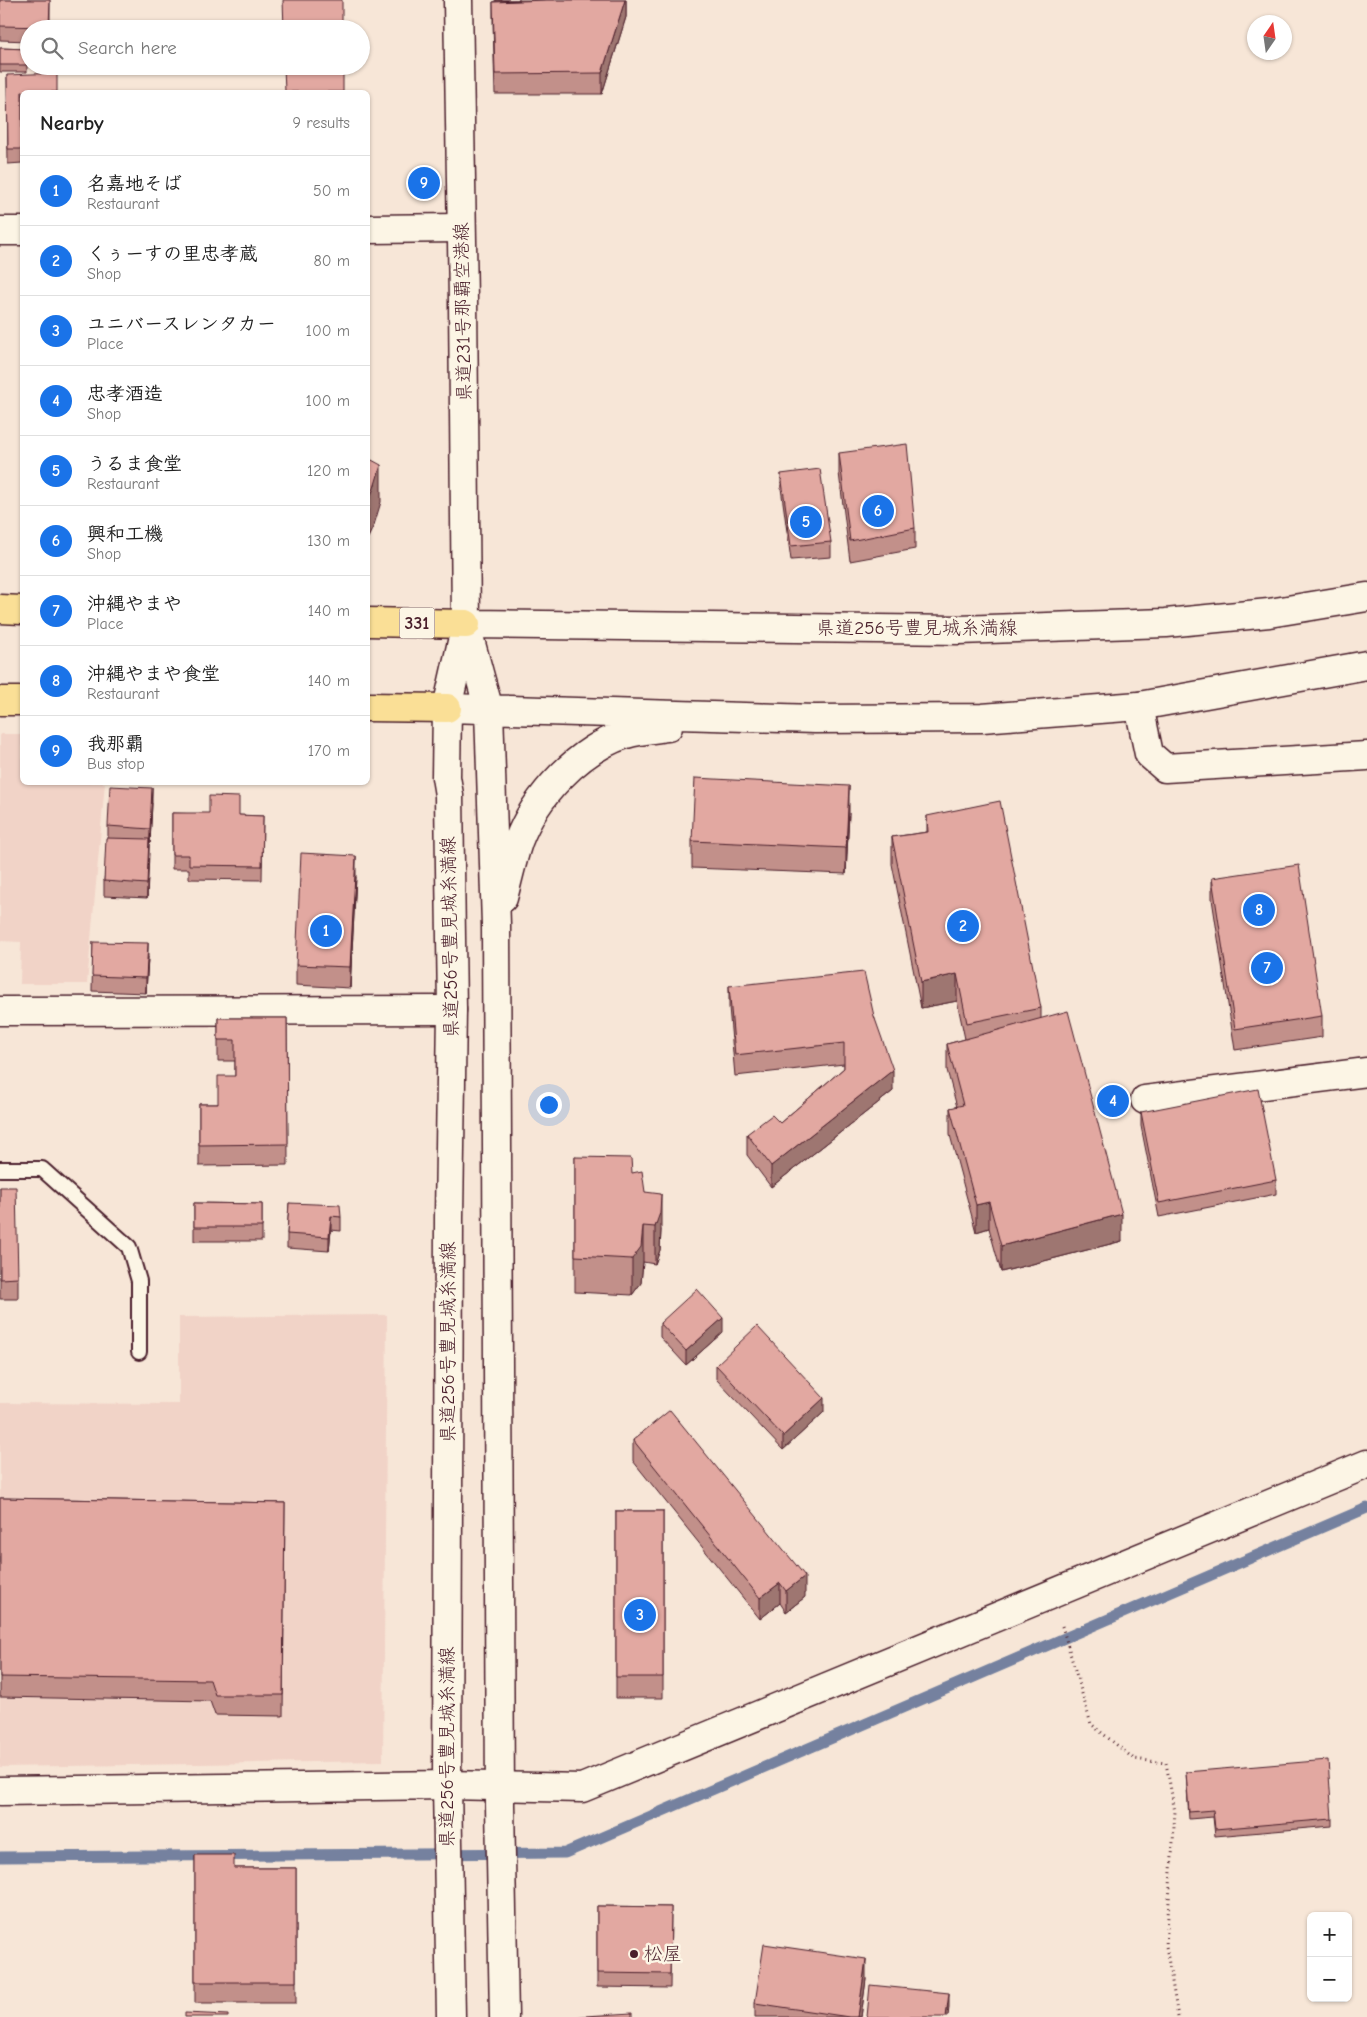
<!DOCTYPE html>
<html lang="en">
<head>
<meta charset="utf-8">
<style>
	:root { --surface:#fff; --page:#f2f2f2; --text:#222; --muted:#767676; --line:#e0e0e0; --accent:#1a73e8 }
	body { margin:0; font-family:"Comic Neue","Klee One",sans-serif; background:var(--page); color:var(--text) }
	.controls { position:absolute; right:15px; bottom:15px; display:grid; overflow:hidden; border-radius:8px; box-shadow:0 1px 4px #0004 }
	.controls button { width:45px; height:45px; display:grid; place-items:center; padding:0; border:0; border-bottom:1px solid var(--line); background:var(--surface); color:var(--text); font:25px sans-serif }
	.compass { position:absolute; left:1247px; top:15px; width:45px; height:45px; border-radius:50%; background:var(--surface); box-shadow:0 1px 4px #0004; rotate:13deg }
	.you { position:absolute; left:548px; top:1104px; width:18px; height:18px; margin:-12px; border:4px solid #fff; border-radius:50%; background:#1a73e8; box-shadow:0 0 0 8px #1a73e833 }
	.badge { display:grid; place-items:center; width:32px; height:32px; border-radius:50%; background:var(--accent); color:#fff; font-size:16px; font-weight:700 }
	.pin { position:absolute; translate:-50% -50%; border:2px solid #fff; box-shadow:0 1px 5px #0006 }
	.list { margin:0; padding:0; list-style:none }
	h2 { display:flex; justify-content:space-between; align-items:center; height:65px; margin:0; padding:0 20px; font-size:21px }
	h2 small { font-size:16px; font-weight:400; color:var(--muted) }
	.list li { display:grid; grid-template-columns:32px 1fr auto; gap:15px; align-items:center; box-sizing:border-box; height:70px; padding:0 20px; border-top:1px solid var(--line) }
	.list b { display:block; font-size:19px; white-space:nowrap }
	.list p { margin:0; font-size:16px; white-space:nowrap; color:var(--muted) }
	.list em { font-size:16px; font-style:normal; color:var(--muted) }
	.icon { flex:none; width:28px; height:28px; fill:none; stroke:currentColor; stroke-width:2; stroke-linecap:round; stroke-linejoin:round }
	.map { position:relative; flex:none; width:1367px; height:2017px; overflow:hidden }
	.search { position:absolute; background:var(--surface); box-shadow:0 1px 4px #0004; left:20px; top:20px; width:350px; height:55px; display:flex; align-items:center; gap:12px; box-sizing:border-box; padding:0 18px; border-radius:28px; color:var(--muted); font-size:19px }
	.panel { position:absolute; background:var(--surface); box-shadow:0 1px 4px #0004; left:20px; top:90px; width:350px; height:695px; border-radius:8px }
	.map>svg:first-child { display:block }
	.built { fill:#f1d3c7 }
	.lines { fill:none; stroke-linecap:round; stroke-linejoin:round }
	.stream { stroke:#74819f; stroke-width:11 }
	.service-casing { stroke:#4a1f2b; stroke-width:18 }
	.minor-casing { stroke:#4a1f2b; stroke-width:31 }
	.tertiary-casing { stroke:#4a1f2b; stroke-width:31 }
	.secondary-casing { stroke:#4a1f2b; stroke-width:31 }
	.trunk-casing { stroke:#4a1f2b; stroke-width:31 }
	.path { stroke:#4a1f2b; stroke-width:3; stroke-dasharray:1 4; stroke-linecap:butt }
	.service { stroke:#fcf5e5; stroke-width:14 }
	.minor { stroke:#fcf5e5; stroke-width:28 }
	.tertiary { stroke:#fcf5e5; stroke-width:28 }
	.secondary { stroke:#fcf5e5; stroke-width:28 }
	.trunk { stroke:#fadf96; stroke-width:28 }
	.wall { fill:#c2908a; stroke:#4a1f2b }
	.shaded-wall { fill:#9e7671; stroke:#4a1f2b }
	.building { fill:#e2a8a1; stroke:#4a1f2b }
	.poi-dot { fill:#4a1f2b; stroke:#fcf5e5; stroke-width:2 }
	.labels { text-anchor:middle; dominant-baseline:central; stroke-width:5; stroke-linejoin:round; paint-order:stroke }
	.shield { fill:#fcf5e5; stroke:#7f5f63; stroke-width:1 }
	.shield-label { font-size:18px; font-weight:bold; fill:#4a1f2b }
	.street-label { font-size:19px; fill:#4a1f2b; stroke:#fcf5e5 }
	.poi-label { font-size:19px; fill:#4a1f2b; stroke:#fcf5e5; text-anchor:start }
</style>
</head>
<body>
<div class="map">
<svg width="1367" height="2017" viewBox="0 0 1367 2017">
	<rect width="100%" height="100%" fill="#f7e6d7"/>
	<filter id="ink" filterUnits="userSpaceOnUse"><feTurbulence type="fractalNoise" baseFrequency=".02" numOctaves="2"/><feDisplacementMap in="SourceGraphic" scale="10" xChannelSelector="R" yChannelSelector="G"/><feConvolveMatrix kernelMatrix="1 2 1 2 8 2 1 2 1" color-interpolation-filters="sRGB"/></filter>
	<g filter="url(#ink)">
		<path class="built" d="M0 734H22V782L105 783 87 984H20L21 942 0 941Z
			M387 1315 383 1761 0 1767V1403L179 1404V1317Z"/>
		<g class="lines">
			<path class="stream" d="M0 1857 565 1853 1367 1508"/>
			<defs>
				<path id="service" d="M0 1169H42L129 1247 139 1281V1352"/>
				<path id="minor" d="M368 229 461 228
					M0 231H22
					M0 1011 452 1010
					M1145 1100 1367 1072
					M0 1791 447 1785 582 1788 1367 1464"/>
				<path id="tertiary" d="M1139 706 1149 754 1165 768 1367 756"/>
				<path id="secondary" d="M466 624 959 630 1166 623 1269 613 1367 597
					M467 629 489 710 496 925 500 1805 504 2017
					M447 708 815 719 982 718 1139 706 1367 665
					M503 898C508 879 512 860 518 842 535 796 579 749 626 734 640 730 654 729 668 727
					M451 2017 447 1785 449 1217 452 1010 449 795 446 777 447 708 466 624 463 301 458 0"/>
				<path id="trunk" d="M0 609 22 610
					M368 622 466 624
					M0 701H22
					M368 707 447 708"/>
			</defs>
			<use href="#service" class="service-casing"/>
			<use href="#minor" class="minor-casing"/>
			<use href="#tertiary" class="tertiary-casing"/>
			<use href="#secondary" class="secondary-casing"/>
			<use href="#trunk" class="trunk-casing"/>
			<path class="path" d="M1062 1626 1091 1724 1134 1759 1166 1763 1175 1812 1166 1946 1178 2017"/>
			<use href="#service" class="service"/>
			<use href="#minor" class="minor"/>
			<use href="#tertiary" class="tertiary"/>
			<use href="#secondary" class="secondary"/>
			<use href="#trunk" class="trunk"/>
		</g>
		<path class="wall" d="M0 0H50V29H29V41L0 40Z
			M495 0H626V17L602 94H495L493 23V2H495Z
			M0 48 27 49V72H0Z
			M7 75 22 92V163L8 164Z
			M839 453 915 528V549L850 561 839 473Z
			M781 474 831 542V557L791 560 781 488Z
			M152 803 150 843H149L147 898 104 896V881L108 838V826Z
			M172 813 263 816 262 880 189 879V869H172Z
			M849 813 846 874 692 868V841Z
			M927 816 1041 1008V1019L1122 1241 1001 1272 989 1228 976 1232 950 1135V1108L957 1107 947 1070V1044L965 1039 957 1001 921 1008 892 864V837L927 832Z
			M356 877 350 988 296 985V965Z
			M1212 878 1322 1016V1037L1235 1050 1212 899Z
			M93 942 148 957 146 993 92 991Z
			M729 986 874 1016 893 1091 771 1187 747 1155V1134L780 1123 844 1068V1064L735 1076 729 1007Z
			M218 1018H287L288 1165 199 1166V1104H218L235 1076V1061H218Z
			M1141 1112 1276 1180V1194L1159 1217 1141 1126Z
			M575 1157 632 1173 645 1192 661 1230 660 1250 655 1264 643 1262 641 1283 632 1295 575 1292Z
			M0 1187 18 1278V1299H0Z
			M194 1203 262 1204V1241H194Z
			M289 1203 341 1217V1231L331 1230 329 1251 287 1248V1234Z
			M660 1323 723 1332 686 1365 660 1337Z
			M716 1365 824 1412 783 1450 716 1379Z
			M633 1440 805 1597 786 1612 780 1603 760 1619 633 1461Z
			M0 1498 285 1503 283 1716 215 1715 210 1701 0 1697Z
			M616 1511H663V1698H616Z
			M1186 1772 1332 1819V1826L1215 1836 1213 1817 1189 1819Z
			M195 1855 234 1868H296V2003H195Z
			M597 1906 671 1907 670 1988 597 1987Z
			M866 1979 861 2017H755V2003Z"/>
		<path class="shaded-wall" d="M625 0H626V17L602 94V73Z
			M381 465V502L374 525 368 538V502Z
			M849 786V813L846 874V848Z
			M152 788V803L150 843V829Z
			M149 839V854L147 898V884Z
			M356 856V877L350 988V967Z
			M148 943V957L146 993V978Z
			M957 974V1001L921 1008V982Z
			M893 1070V1091L771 1187V1166Z
			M661 1194V1230L660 1250 655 1264V1227Z
			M989 1202V1228L976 1232V1205Z
			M1122 1214V1241L1001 1272V1246Z
			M331 1216V1230L329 1251V1237Z
			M643 1226V1262L641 1283 632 1295V1259Z
			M723 1318V1332L686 1365V1351Z
			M824 1398V1412L783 1450V1436Z
			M805 1576V1597L786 1612V1591Z
			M780 1583V1603L760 1619V1598Z
			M866 1959V1979L861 2017H858Z
			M949 1993V2007L948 2017H946Z"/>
		<path class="building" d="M0 0H50L49 27 0 26Z
			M283 0H342V29H284Z
			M496 0H520L496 1Z
			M547 0H625L602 73 495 74 493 2Z
			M0 48 27 49V65H0Z
			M284 66H343V92H285Z
			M57 73V92H22V149H8L7 75Z
			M907 444 915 528 850 541 839 453Z
			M368 458 381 465 374 488 368 502Z
			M820 469 831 542 791 546 781 474Z
			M695 778 849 786 846 848 692 841Z
			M110 786 152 788 150 829 108 826Z
			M209 796 239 797V815L263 816 262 866 189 865V855H172V813H209Z
			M1000 801 1041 1008 967 1023 957 974 921 982 892 837 928 832 927 816Z
			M106 838 149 839 147 884 104 881Z
			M301 853 356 856 350 967 296 965Z
			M1299 865 1322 1016 1235 1029 1212 878Z
			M93 942 148 943 146 978 92 976Z
			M864 972 874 1016 893 1070 771 1166 747 1134 772 1115 780 1123 844 1068V1043L735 1055 729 986Z
			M1068 1011 1122 1214 1001 1246 989 1202 976 1205 950 1108 963 1105 947 1044Z
			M218 1018H287L288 1144 199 1145V1104H218V1076H235V1040H218Z
			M1258 1089 1276 1180 1159 1203 1141 1112Z
			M575 1157 631 1158 632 1173 642 1171 645 1192 661 1194 660 1213 655 1227 643 1226 641 1247 632 1259 575 1256Z
			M0 1187H16L18 1278 0 1279Z
			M194 1203 262 1204V1227H194Z
			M289 1203 340 1205 341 1217 331 1216 329 1237 287 1234Z
			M697 1289 723 1318 686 1351 660 1323Z
			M757 1326 824 1398 783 1436 716 1365Z
			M670 1410 805 1576 786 1591 780 1583 760 1598 633 1440Z
			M0 1498 285 1503 283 1695H215L210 1680 0 1677Z
			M616 1511H663V1677H616Z
			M1328 1760 1332 1819 1215 1829 1213 1810 1189 1812 1186 1772Z
			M195 1855H234V1868H296V1982H195Z
			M597 1906 671 1907 670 1974 597 1973Z
			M764 1944 866 1959 858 2017H849L755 2003Z
			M870 1985 949 1993 946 2017H867Z
			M185 2013 228 2015V2017H185Z
			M632 2013V2017H570Z"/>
	</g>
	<circle class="poi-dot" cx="634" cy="1954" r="5"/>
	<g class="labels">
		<rect class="shield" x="399.5" y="607.5" width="35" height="31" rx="4"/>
		<g class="shield-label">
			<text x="417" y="623">331</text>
		</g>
		<g class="street-label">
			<text transform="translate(463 312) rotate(-91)">県道231号那覇空港線</text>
			<text x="917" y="628">県道256号豊見城糸満線</text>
			<text transform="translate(450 937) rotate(-91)">県道256号豊見城糸満線</text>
			<text transform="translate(448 1342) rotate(-90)">県道256号豊見城糸満線</text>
			<text transform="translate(447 1747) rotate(-90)">県道256号豊見城糸満線</text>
		</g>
		<g class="poi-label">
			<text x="644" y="1954">松屋</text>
		</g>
	</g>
</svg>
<div class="controls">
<button>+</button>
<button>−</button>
</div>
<svg class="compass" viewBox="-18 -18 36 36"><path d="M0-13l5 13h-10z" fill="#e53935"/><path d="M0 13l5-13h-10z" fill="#767676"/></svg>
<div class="you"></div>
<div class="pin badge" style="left:326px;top:931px">1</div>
<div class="pin badge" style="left:963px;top:926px">2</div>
<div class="pin badge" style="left:640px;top:1615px">3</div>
<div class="pin badge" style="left:1113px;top:1101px">4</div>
<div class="pin badge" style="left:806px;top:522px">5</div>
<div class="pin badge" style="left:878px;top:511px">6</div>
<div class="pin badge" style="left:1267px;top:968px">7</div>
<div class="pin badge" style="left:1259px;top:910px">8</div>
<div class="pin badge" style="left:424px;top:183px">9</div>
<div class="search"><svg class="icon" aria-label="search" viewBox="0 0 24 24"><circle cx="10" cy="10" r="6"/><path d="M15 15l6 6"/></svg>Search here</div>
<section class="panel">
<h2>Nearby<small>9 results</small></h2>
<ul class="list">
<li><span class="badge">1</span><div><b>名嘉地そば</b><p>Restaurant</p></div><em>50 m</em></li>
<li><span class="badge">2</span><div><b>くぅーすの里忠孝蔵</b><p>Shop</p></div><em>80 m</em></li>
<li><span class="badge">3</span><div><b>ユニバースレンタカー</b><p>Place</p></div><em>100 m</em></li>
<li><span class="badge">4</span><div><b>忠孝酒造</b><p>Shop</p></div><em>100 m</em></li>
<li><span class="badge">5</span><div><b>うるま食堂</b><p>Restaurant</p></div><em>120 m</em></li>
<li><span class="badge">6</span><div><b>興和工機</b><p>Shop</p></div><em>130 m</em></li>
<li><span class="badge">7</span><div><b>沖縄やまや</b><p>Place</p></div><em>140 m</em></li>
<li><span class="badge">8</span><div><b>沖縄やまや食堂</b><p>Restaurant</p></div><em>140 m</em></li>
<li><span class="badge">9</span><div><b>我那覇</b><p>Bus stop</p></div><em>170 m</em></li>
</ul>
</section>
</div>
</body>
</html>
